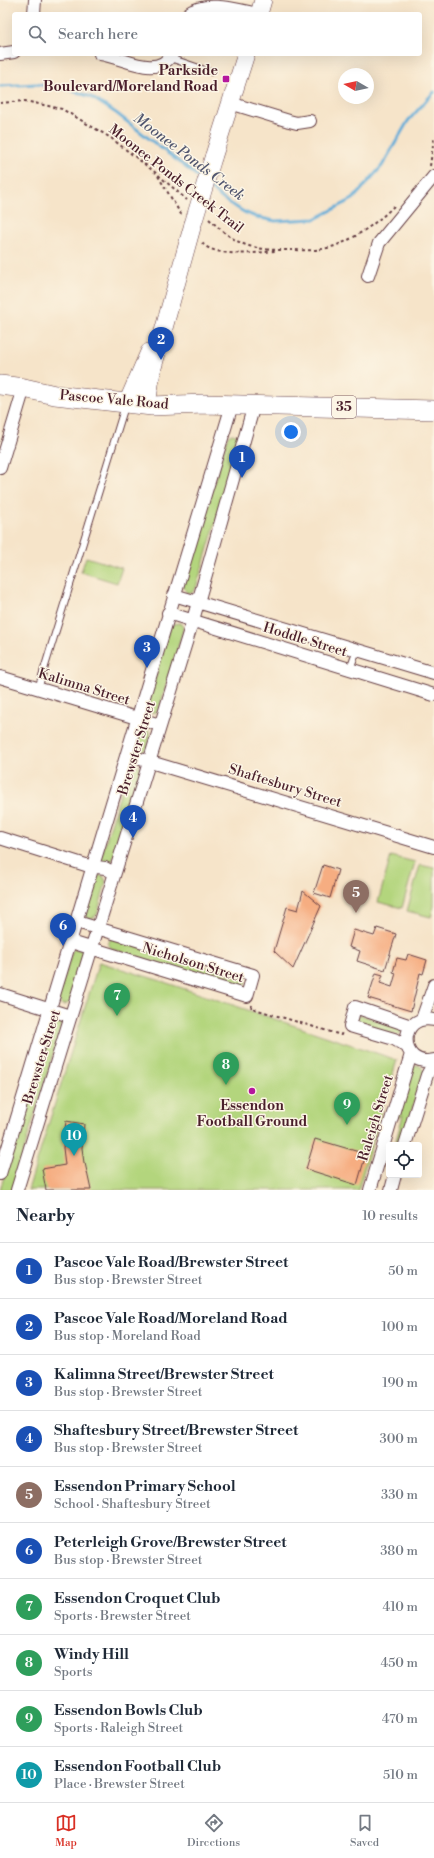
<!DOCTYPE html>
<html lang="en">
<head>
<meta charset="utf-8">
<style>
	:root { --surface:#fff; --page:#f6f6f7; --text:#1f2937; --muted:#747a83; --line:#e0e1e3; --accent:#d93025 }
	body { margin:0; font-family:"Libre Bodoni",serif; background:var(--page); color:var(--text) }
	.controls { position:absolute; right:12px; bottom:12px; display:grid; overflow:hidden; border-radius:4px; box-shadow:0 4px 16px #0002 }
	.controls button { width:36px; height:36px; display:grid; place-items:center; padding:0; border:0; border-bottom:1px solid var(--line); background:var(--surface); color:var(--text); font:20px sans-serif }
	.compass { position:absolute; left:338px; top:68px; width:36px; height:36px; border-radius:50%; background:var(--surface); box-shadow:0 4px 16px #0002; rotate:279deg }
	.you { position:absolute; left:291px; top:432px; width:14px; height:14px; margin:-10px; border:3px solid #fff; border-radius:50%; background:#1a73e8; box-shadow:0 0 0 6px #1a73e833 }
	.badge { display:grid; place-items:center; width:26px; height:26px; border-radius:50%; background:var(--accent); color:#fff; font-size:13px; font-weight:700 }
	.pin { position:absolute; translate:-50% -33px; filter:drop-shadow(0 1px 2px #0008) }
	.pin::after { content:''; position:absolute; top:21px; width:14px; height:12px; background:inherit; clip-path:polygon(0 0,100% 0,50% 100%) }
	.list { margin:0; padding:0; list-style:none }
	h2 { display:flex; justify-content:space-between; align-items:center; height:52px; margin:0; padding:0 16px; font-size:17px }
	h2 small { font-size:13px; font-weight:400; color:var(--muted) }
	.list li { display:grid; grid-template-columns:26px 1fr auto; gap:12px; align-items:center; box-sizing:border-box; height:56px; padding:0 16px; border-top:1px solid var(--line) }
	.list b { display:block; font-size:15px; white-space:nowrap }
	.list p { margin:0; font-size:13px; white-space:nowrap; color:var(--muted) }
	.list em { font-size:13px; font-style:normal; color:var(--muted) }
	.icon { flex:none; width:22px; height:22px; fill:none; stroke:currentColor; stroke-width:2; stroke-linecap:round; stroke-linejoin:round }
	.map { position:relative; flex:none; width:434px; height:1190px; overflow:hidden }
	.search { position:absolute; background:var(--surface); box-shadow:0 4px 16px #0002; left:12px; right:12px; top:12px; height:44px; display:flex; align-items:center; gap:10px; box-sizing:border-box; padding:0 14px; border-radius:4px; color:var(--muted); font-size:15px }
	.sheet { height:612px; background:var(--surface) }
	nav { display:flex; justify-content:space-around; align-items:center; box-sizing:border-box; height:56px; border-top:1px solid var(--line); background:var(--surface); font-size:11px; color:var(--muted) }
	nav a { display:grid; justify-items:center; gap:2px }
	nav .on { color:var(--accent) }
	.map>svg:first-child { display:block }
	.green { fill:#b3d57d; stroke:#7e7a54 }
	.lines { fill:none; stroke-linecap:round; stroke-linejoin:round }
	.stream { stroke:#5eacd8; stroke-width:3 }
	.building { fill:#f6ad81 }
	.service-casing { stroke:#643d43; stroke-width:8 }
	.minor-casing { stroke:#643d43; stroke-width:14 }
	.secondary-casing { stroke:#643d43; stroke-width:18 }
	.primary-casing { stroke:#643d43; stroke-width:20 }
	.path { stroke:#643d43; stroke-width:2; stroke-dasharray:3 3; stroke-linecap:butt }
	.service { stroke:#fff; stroke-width:6 }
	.minor { stroke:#fff; stroke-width:12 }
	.secondary { stroke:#fff; stroke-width:17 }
	.primary { stroke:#fff; stroke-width:19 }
	.secondary-bridge-casing { stroke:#643d43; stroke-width:18; stroke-linecap:butt }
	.secondary-bridge { stroke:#fff; stroke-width:17 }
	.poi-dot { fill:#b5179e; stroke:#fcf5e5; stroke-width:1.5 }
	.labels { text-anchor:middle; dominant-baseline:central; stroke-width:3; stroke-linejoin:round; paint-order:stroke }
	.shield { fill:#fcf5e5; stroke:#7f5f63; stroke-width:1 }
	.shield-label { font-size:13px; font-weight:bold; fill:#4a1f2b }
	.poi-label { font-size:14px; font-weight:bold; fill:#4a1f2b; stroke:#fcf5e5; text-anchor:end }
	.street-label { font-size:14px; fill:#4a1f2b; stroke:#fcf5e5 }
	.water-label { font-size:15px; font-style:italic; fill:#525770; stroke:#fcf5e5 }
</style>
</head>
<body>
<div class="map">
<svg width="434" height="1190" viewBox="0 0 434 1190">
	<rect width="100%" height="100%" fill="#fcf5e5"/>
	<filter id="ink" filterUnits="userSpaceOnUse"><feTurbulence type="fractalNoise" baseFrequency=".025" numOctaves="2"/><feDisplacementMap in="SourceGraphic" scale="8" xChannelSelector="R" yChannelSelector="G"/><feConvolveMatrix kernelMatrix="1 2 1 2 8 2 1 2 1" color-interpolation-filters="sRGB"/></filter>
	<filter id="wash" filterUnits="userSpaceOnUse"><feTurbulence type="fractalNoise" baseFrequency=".012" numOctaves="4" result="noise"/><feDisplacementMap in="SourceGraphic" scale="16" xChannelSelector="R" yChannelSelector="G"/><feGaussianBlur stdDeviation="0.9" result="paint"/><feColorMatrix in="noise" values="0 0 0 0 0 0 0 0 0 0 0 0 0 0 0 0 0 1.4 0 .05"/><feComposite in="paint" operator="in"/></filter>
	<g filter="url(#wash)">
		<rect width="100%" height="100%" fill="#f6e4c9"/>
		<path class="green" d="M232 434 239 436 240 442 196 588 192 593H187L183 586 228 436Z
			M86 557 122 568 117 583 81 572Z
			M180 623 183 627V630L159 709 156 712 151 713 148 710 147 706 170 627 173 624Z
			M143 729 148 730 151 736 147 748 142 752 137 751 135 747 139 731Z
			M132 763 142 767 112 862 109 865 102 863 101 857 129 765Z
			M391 856 415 862 402 908 378 902Z
			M420 865 434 868V906L431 917 407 911Z
			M99 875 104 877 106 882 97 915 90 919 86 917 84 913 94 879Z
			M111 938 245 979 247 981 245 987 238 988 112 949 108 944Z
			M74 949 82 950 84 956 70 1002 65 1005H62L58 999 72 951Z
			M99 962 161 981 397 1060 358 1190H28Z
			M359 1014 401 1029V1033L398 1035 358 1025 356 1019Z
			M53 1020H59L62 1024 12 1190H0L50 1024Z
			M419 1065 424 1071 403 1138 396 1141 403 1115 395 1119 413 1066Z"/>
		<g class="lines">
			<path class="stream" d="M0 86 36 84 67 89 91 97 116 113 201 179
				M209 187 223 199 244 212 256 217 275 221 315 219 353 199 382 166 408 121 434 92"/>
		</g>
		<g id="blocks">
			<path class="building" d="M323 865 338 870 330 898 314 893Z
				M303 891 321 906 293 969 274 951 287 907 298 910Z
				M377 928 396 934 385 970 357 961 360 951 349 947 354 930 374 936Z
				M408 954 427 960 423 974 420 973 411 1011 368 998 376 973 383 975 380 983 392 987 396 973 393 972 397 958 406 960Z
				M66 1121 84 1124 82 1148 84 1163H85L91 1190H46L42 1169 65 1165 63 1148Z
				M315 1139 366 1154 357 1185 306 1169Z"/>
		</g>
	</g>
	<g filter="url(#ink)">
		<use href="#blocks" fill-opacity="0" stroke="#643d43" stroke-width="1"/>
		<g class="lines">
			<defs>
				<path id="service" d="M170 58 211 72
					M350 669 357 650
					M38 689 125 406"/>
				<path id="minor" d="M34 14 35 0
					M188 14C205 0 238 10 259 14
					M0 54 14 52
					M100 54C123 57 157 80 172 54
					M230 103 289 121 297 123 310 121
					M368 276 379 243 434 176
					M0 468 24 388
					M174 595 434 673
					M168 613 434 695
					M0 677 160 725
					M127 755 434 847
					M0 838 89 866 105 868 114 873
					M71 942 247 996 253 975 77 922
					M0 994 70 1016
					M422 1019 434 985
					M434 1020C397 1012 398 1069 434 1060
					M406 1046 394 1039 350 1026 355 1007 411 1026
					M405 1145 427 1075 434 1062
					M0 1174 232 405
					M17 1190 193 620 254 405
					M370 1190 411 1054
					M391 1190 395 1175"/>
				<path id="secondary" d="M259 14 263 0
					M213 158 246 54
					M127 403 149 352
					M147 405 152 371 193 224"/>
				<path id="primary" d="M0 385 24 388 55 395 152 406 204 404 434 410"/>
			</defs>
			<use href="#service" class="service-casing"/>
			<use href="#minor" class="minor-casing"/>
			<use href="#secondary" class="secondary-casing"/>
			<use href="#primary" class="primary-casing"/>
			<path class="path" d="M0 103 25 101 62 109 111 138 156 173 187 200
				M430 166 434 138
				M158 176 182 216
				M209 219C220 229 232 240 246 245 260 250 276 250 291 250 301 250 312 251 322 249 346 246 377 223 394 206
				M202 243C215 258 257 253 275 251
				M252 1005 251 1008 341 1035 342 1032"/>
			<use href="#service" class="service"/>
			<use href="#minor" class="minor"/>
			<use href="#secondary" class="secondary"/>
			<use href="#primary" class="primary"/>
			<defs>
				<path id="secondary-bridge" d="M193 224 213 158"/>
			</defs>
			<use href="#secondary-bridge" class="secondary-bridge-casing"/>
			<use href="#secondary-bridge" class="secondary-bridge"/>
		</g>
	</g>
	<g class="poi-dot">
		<rect x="222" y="75" width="8" height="8" rx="2"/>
		<circle cx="252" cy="1091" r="4"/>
	</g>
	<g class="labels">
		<rect class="shield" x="332" y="396" width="24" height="22" rx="3"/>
		<g class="shield-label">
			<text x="344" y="407">35</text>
		</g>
		<g class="poi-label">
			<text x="218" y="71">Parkside<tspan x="218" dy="16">Boulevard/Moreland Road</tspan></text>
			<text x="252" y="1106" text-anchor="middle">Essendon<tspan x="252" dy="16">Football Ground</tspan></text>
		</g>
		<g class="street-label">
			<text transform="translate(176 179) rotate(38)">Moonee Ponds Creek Trail</text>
			<text transform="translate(114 400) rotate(5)">Pascoe Vale Road</text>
			<text transform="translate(305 640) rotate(17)">Hoddle Street</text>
			<text transform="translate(84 687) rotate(17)">Kalimna Street</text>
			<text transform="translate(137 748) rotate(-73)">Brewster Street</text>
			<text transform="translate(285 786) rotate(17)">Shaftesbury Street</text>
			<text transform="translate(193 963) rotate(17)">Nicholson Street</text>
			<text transform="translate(42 1057) rotate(-73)">Brewster Street</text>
			<text transform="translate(376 1118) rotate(-73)">Raleigh Street</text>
		</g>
		<g class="water-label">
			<text transform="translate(189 157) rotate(37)">Moonee Ponds Creek</text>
		</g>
	</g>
</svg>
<div class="controls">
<button><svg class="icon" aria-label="locate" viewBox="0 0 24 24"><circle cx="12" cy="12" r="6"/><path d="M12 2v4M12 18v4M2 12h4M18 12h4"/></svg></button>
</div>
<svg class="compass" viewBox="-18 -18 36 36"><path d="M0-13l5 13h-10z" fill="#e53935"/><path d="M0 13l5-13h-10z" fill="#747a83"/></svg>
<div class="you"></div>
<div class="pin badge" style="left:242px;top:478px;background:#1a4fb4">1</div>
<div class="pin badge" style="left:161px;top:360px;background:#1a4fb4">2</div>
<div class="pin badge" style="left:147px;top:668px;background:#1a4fb4">3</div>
<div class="pin badge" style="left:133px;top:838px;background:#1a4fb4">4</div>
<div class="pin badge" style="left:356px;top:913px;background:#8d6e63">5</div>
<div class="pin badge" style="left:63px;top:946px;background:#1a4fb4">6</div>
<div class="pin badge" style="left:117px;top:1016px;background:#2e9e5b">7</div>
<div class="pin badge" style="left:226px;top:1085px;background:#2e9e5b">8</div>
<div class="pin badge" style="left:347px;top:1125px;background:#2e9e5b">9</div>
<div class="pin badge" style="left:74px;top:1156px;background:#0f9aa8">10</div>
<div class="search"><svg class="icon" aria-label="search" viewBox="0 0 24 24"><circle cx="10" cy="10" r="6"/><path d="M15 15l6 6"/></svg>Search here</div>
</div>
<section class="sheet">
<h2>Nearby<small>10 results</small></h2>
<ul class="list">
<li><span class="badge" style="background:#1a4fb4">1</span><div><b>Pascoe Vale Road/Brewster Street</b><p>Bus stop · Brewster Street</p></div><em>50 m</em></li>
<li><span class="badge" style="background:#1a4fb4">2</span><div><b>Pascoe Vale Road/Moreland Road</b><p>Bus stop · Moreland Road</p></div><em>100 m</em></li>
<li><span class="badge" style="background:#1a4fb4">3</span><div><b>Kalimna Street/Brewster Street</b><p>Bus stop · Brewster Street</p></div><em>190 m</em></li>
<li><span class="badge" style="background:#1a4fb4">4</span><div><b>Shaftesbury Street/Brewster Street</b><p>Bus stop · Brewster Street</p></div><em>300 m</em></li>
<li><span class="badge" style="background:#8d6e63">5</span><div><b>Essendon Primary School</b><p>School · Shaftesbury Street</p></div><em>330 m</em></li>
<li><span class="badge" style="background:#1a4fb4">6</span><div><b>Peterleigh Grove/Brewster Street</b><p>Bus stop · Brewster Street</p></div><em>380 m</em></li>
<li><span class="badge" style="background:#2e9e5b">7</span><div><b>Essendon Croquet Club</b><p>Sports · Brewster Street</p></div><em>410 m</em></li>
<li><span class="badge" style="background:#2e9e5b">8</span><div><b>Windy Hill</b><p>Sports</p></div><em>450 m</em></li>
<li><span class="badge" style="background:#2e9e5b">9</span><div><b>Essendon Bowls Club</b><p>Sports · Raleigh Street</p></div><em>470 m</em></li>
<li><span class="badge" style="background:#0f9aa8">10</span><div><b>Essendon Football Club</b><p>Place · Brewster Street</p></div><em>510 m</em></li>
</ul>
</section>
<nav>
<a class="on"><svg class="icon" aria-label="map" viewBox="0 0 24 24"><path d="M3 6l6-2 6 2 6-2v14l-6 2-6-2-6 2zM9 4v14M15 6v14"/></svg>Map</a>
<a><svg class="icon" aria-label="directions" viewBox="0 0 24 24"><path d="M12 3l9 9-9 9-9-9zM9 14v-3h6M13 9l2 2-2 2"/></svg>Directions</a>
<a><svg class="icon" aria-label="saved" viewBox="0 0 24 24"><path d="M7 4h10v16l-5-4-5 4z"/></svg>Saved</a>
</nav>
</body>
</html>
